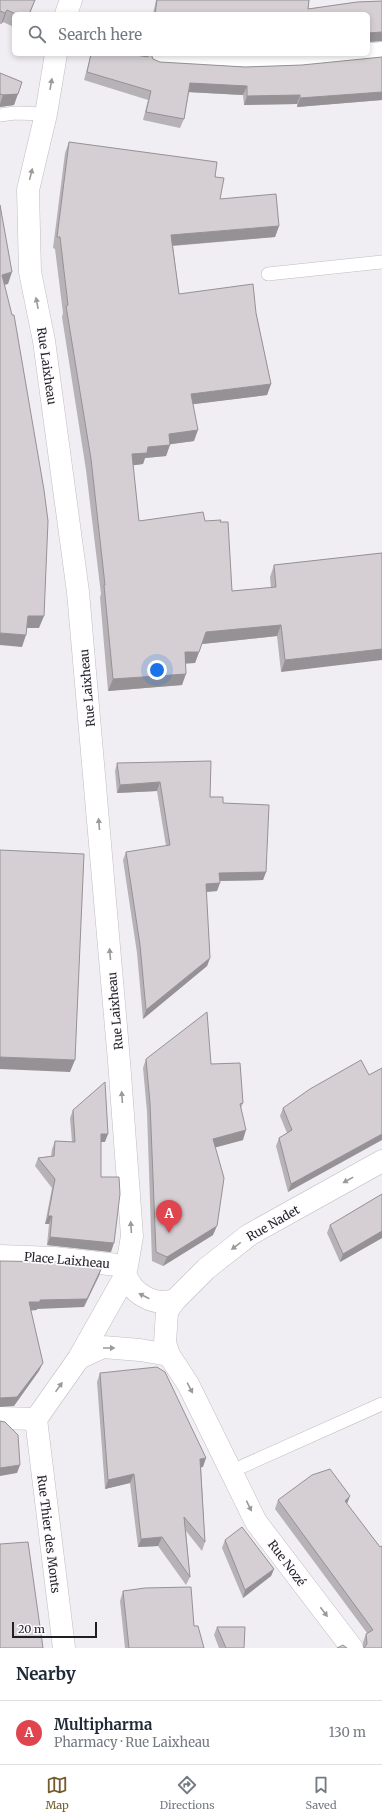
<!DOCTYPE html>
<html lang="en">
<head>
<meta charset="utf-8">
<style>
	:root { --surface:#fff; --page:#f2f2f3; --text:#1f2937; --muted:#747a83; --line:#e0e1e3; --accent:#755b2c }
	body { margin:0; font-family:Merriweather,serif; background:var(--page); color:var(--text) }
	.scale { position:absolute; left:12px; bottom:10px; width:85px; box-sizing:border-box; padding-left:4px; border:2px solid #1f1e20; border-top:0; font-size:11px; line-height:14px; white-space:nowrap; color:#1f1e20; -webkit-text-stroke:3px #fdfbff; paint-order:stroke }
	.you { position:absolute; left:157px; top:670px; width:14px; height:14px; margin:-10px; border:3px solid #fff; border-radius:50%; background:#1a73e8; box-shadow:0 0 0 6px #1a73e833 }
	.badge { display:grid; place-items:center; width:26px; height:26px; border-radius:50%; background:var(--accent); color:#fff; font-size:13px; font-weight:700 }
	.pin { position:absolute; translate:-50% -33px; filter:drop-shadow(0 1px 2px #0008) }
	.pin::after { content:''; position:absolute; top:21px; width:14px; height:12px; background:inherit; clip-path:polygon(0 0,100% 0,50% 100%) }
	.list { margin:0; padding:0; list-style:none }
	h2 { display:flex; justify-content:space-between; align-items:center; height:52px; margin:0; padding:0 16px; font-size:17px }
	h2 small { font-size:13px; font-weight:400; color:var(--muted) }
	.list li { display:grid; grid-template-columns:26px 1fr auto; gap:12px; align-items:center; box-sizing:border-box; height:64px; padding:0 16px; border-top:1px solid var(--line) }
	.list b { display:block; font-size:15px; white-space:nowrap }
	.list p { margin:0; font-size:13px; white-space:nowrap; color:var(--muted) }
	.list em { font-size:13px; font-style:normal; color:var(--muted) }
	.icon { flex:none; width:22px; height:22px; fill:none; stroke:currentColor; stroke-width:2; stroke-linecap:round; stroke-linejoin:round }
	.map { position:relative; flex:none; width:382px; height:1648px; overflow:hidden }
	.search { position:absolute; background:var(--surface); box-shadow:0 2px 6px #0003; left:12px; right:12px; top:12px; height:44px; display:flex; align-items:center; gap:10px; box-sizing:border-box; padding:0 14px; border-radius:6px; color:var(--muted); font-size:15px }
	.sheet { height:116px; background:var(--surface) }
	nav { display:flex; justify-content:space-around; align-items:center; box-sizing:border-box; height:56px; border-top:1px solid var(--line); background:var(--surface); font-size:11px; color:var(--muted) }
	nav a { display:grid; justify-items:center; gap:2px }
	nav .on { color:var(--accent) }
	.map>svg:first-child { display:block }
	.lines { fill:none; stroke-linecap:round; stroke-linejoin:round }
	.lane-casing { stroke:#c0bdc3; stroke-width:14 }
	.street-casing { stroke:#c0bdc3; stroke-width:23 }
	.lane { stroke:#fff; stroke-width:13 }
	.street { stroke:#fff; stroke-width:22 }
	.wall { fill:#b7b2b6 }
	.shaded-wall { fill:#959194 }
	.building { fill:#d5cfd4; stroke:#959194 }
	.oneway { fill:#9a9a9b }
	.labels { text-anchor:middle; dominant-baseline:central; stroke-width:3.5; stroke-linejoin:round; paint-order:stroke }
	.street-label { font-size:12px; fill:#1f1e20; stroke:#fdfbff }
</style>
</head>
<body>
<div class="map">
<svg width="382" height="1648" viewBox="0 0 382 1648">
	<rect width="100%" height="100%" fill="#f0edf3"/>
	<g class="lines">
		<defs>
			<path id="lane" d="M0 115 15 113 46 114
				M268 274 382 262
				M232 1471 382 1404"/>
			<path id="street" d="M66 14 71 0
				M158 58C233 68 307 62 382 53
				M0 1256 54 1258 127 1266
				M125 1272C130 1293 154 1307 175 1300
				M79 1358 103 1347 140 1350 169 1355
				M0 1418 36 1419
				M36 1419 79 1358 123 1280 127 1266 132 1236 119 1061 78 592 44 341 30 272 28 190 46 114 56 54
				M36 1419 64 1648
				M352 1648 256 1522 188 1384 169 1355 165 1343 167 1311 175 1300 206 1269 249 1235 382 1161"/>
		</defs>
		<use href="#lane" class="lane-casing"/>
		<use href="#street" class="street-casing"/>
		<use href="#lane" class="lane"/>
		<use href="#street" class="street"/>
	</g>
	<path class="wall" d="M0 0H35L30 14H14V27L3 22 1 24H0Z
		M156 0H309L308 9 357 2 382 1V41L368 42V14H153Z
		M91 54H130L147 57 148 54H151L153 59 160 62 245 67 302 65 382 57V100L297 107V104L244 105 243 95 189 92 184 119 180 128 143 120 148 100 84 80Z
		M0 73 22 82 14 105 0 107Z
		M69 142 215 177 220 199 279 226 275 237 173 246 179 294 256 313 271 384 267 395 193 404 194 441 170 444 166 456 145 458 143 464 133 465 139 521 220 522 232 591 271 588 270 577 274 565 382 553 281 672 277 636 202 644 195 663H186L182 685 108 691 100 597 101 594 86 470 62 317 63 313 55 249 53 248 65 153Z
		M117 763 210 797 223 803 266 872 263 880 219 881 217 891 206 892 210 958 207 966 143 1019 137 953 123 860 126 852 166 846 157 791 117 793 115 771Z
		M146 1059 211 1064 243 1103 241 1108 243 1140 215 1147 213 1235 163 1266 152 1261 147 1112 143 1068Z
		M369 1075 288 1192 276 1146 279 1138 287 1133 280 1116 283 1108Z
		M73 1110 105 1142H101V1177L111 1252 47 1245 49 1224H45L52 1188 35 1166 38 1158 51 1156 52 1149 55 1141 72 1142 70 1118Z
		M382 1194V1238L340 1262 327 1233 330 1225Z
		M100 1373 203 1467H201L205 1542 202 1551 186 1531 190 1577 186 1585 158 1546 138 1547 130 1483 105 1489 97 1382Z
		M278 1500 347 1504 382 1648H363V1642L366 1634 367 1633 275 1509Z
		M225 1540 274 1569 271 1576 243 1598 222 1548Z
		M123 1591 194 1626 204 1648H125L120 1601Z
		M217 1627 244 1648H219L214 1635Z"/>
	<path class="shaded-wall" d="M7 10 3 22 1 24 5 13Z
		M382 32V41L368 42V33Z
		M22 82 14 105 0 107V104L3 95Z
		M190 83 247 86 243 95 187 92Z
		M382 92V100L297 107 300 98Z
		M300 95 297 104 244 105 247 96Z
		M279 226 275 237 167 246 171 235Z
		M12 272 8 284 0 286 2 275Z
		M271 384 267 395 187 405 191 394Z
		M198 430 194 441 165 445 169 434Z
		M170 445 166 456 145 458 143 464 128 466 132 454 148 447Z
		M28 616H44L39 628H23Z
		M281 625 277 636 202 644 206 632Z
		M0 633 26 635 22 647 0 645Z
		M382 649V660L281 672 285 660Z
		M185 652H199L195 663 181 664Z
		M186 674 182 685 108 691 113 679Z
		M160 782 157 791 117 793 120 785Z
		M266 872 263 880 216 881 219 873Z
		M220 883 217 891 203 892 206 884Z
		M210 958 207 966 143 1019 146 1010Z
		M0 1057 75 1060 70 1072 0 1069Z
		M246 1130 243 1140 210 1149 213 1139Z
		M101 1134H108L105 1142H98Z
		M382 1134V1140L288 1192 291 1184Z
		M48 1216H52L49 1224H45Z
		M217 1226 213 1235 163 1266 167 1257Z
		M382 1231V1238L340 1262 343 1254Z
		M50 1237 114 1243 111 1252 47 1245Z
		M102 1267 99 1276 84 1307 37 1309V1310L26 1311 29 1302 40 1300Z
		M43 1363 39 1371 14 1406 0 1407V1398Z
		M206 1458 203 1467 197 1468 200 1459Z
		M20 1465 17 1473 0 1476V1468Z
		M134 1474 130 1483 105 1489 108 1480Z
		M350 1496 347 1504 345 1501Z
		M162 1537 158 1546 138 1547 141 1539Z
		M274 1569 271 1576 243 1598 245 1590Z"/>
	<path class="building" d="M0 0H35L29 14H16L7 10 5 13 0 11Z
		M157 0H309L308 9 357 2 382 1V32L368 33V14H155Z
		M91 54H130L148 57V54H151L153 59 160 62 245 67 302 65 382 57V92L300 98V95L247 96V86L190 83 184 119 146 112 151 91 87 72Z
		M0 73 22 82 18 94 3 95 0 94Z
		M69 142 217 162 215 177 224 178 220 199 276 194 279 226 171 235 179 294 253 284 256 313 271 384 191 394 198 430 169 434 170 445 148 447 147 453 132 454 139 521 203 512 205 521 221 520 220 522H228L232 591 276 587 274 565 382 553V649L285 660 281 625 206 632 199 652H185L186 674 113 679 104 585H105L91 459 66 306 68 305 60 237H57Z
		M0 205 12 272 2 275 12 315H14L44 490 48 521 44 616H28L26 635 0 633Z
		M211 761 210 797H223V803L269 805 266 872 219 873 220 883 206 884 210 958 146 1010 140 945 126 852 170 845 160 782 120 785 117 763Z
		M0 850 84 854 75 1060 0 1057Z
		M207 1012 211 1064 240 1063 243 1103 240 1104 246 1130 213 1139 224 1178 217 1226 167 1257 156 1252 150 1103 146 1059Z
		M361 1060 369 1075 382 1068V1134L291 1184 279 1138 292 1130 283 1108 310 1089Z
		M105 1082 108 1134H101V1177H119L120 1194 114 1243 50 1237 52 1216H48L55 1179 38 1158 54 1156 55 1141 75 1142 73 1110Z
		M382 1194V1231L343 1254 330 1225Z
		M0 1261 56 1262 102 1267 87 1299 40 1300V1302H29L43 1363 17 1397 0 1398Z
		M157 1367 165 1372 206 1458 200 1459 205 1542 184 1517 190 1577 162 1537 141 1539 134 1474 108 1480 100 1373Z
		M0 1421 5 1422 18 1435 20 1465 0 1468Z
		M330 1469 350 1496 345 1501 380 1547 382 1546V1648H364L367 1644 366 1634 373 1630 278 1500 312 1475Z
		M242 1527 274 1569 245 1590 225 1540Z
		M28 1542 43 1648H0V1544Z
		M191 1587 194 1626H198L204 1648H129L123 1591 145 1588Z
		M217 1627H245L244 1648H226Z
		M343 1645 347 1648H337Z"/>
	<defs><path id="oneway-solid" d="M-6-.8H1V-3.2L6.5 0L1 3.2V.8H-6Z"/></defs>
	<g class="oneway">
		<use href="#oneway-solid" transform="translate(51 84) rotate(-80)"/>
		<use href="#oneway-solid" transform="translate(31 174) rotate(-76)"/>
		<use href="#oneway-solid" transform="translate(37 303) rotate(-101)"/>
		<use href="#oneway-solid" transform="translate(99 824) rotate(-95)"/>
		<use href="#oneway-solid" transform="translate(110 954) rotate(-95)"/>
		<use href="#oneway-solid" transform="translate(122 1097) rotate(-94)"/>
		<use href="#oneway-solid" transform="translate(348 1180) rotate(151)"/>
		<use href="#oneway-solid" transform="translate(131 1227) rotate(-94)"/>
		<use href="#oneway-solid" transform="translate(236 1246) rotate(142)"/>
		<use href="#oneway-solid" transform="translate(144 1296) rotate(-153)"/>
		<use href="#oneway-solid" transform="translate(109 1348)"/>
		<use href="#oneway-solid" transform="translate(59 1387) rotate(-55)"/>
		<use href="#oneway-solid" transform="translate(190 1388) rotate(62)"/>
		<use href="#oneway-solid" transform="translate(249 1506) rotate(64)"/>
		<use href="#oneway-solid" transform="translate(324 1612) rotate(53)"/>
	</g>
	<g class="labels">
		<g class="street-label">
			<text transform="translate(47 366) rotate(82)">Rue Laixheau</text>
			<text transform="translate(87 688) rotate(-95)">Rue Laixheau</text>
			<text transform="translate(115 1011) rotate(-95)">Rue Laixheau</text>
			<text transform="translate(273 1223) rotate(-30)">Rue Nadet</text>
			<text transform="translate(67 1260) rotate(5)">Place Laixheau</text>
			<text transform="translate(49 1534) rotate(83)">Rue Thier des Monts</text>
			<text transform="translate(287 1563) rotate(53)">Rue Nozé</text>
		</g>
	</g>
</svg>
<div class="scale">20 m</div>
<div class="you"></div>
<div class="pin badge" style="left:169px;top:1233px;background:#e0444e">A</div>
<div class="search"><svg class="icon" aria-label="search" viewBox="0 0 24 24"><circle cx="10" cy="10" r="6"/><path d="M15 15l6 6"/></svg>Search here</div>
</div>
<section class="sheet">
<h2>Nearby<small></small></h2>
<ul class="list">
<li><span class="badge" style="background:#e0444e">A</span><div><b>Multipharma</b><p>Pharmacy · Rue Laixheau</p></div><em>130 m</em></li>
</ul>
</section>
<nav>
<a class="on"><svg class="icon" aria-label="map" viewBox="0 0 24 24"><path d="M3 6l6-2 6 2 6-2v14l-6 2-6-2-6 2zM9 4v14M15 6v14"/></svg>Map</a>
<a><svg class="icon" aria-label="directions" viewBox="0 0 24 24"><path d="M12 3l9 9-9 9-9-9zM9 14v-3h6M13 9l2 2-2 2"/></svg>Directions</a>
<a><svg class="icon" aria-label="saved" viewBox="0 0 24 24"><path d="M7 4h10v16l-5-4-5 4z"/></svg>Saved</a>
</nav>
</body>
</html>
